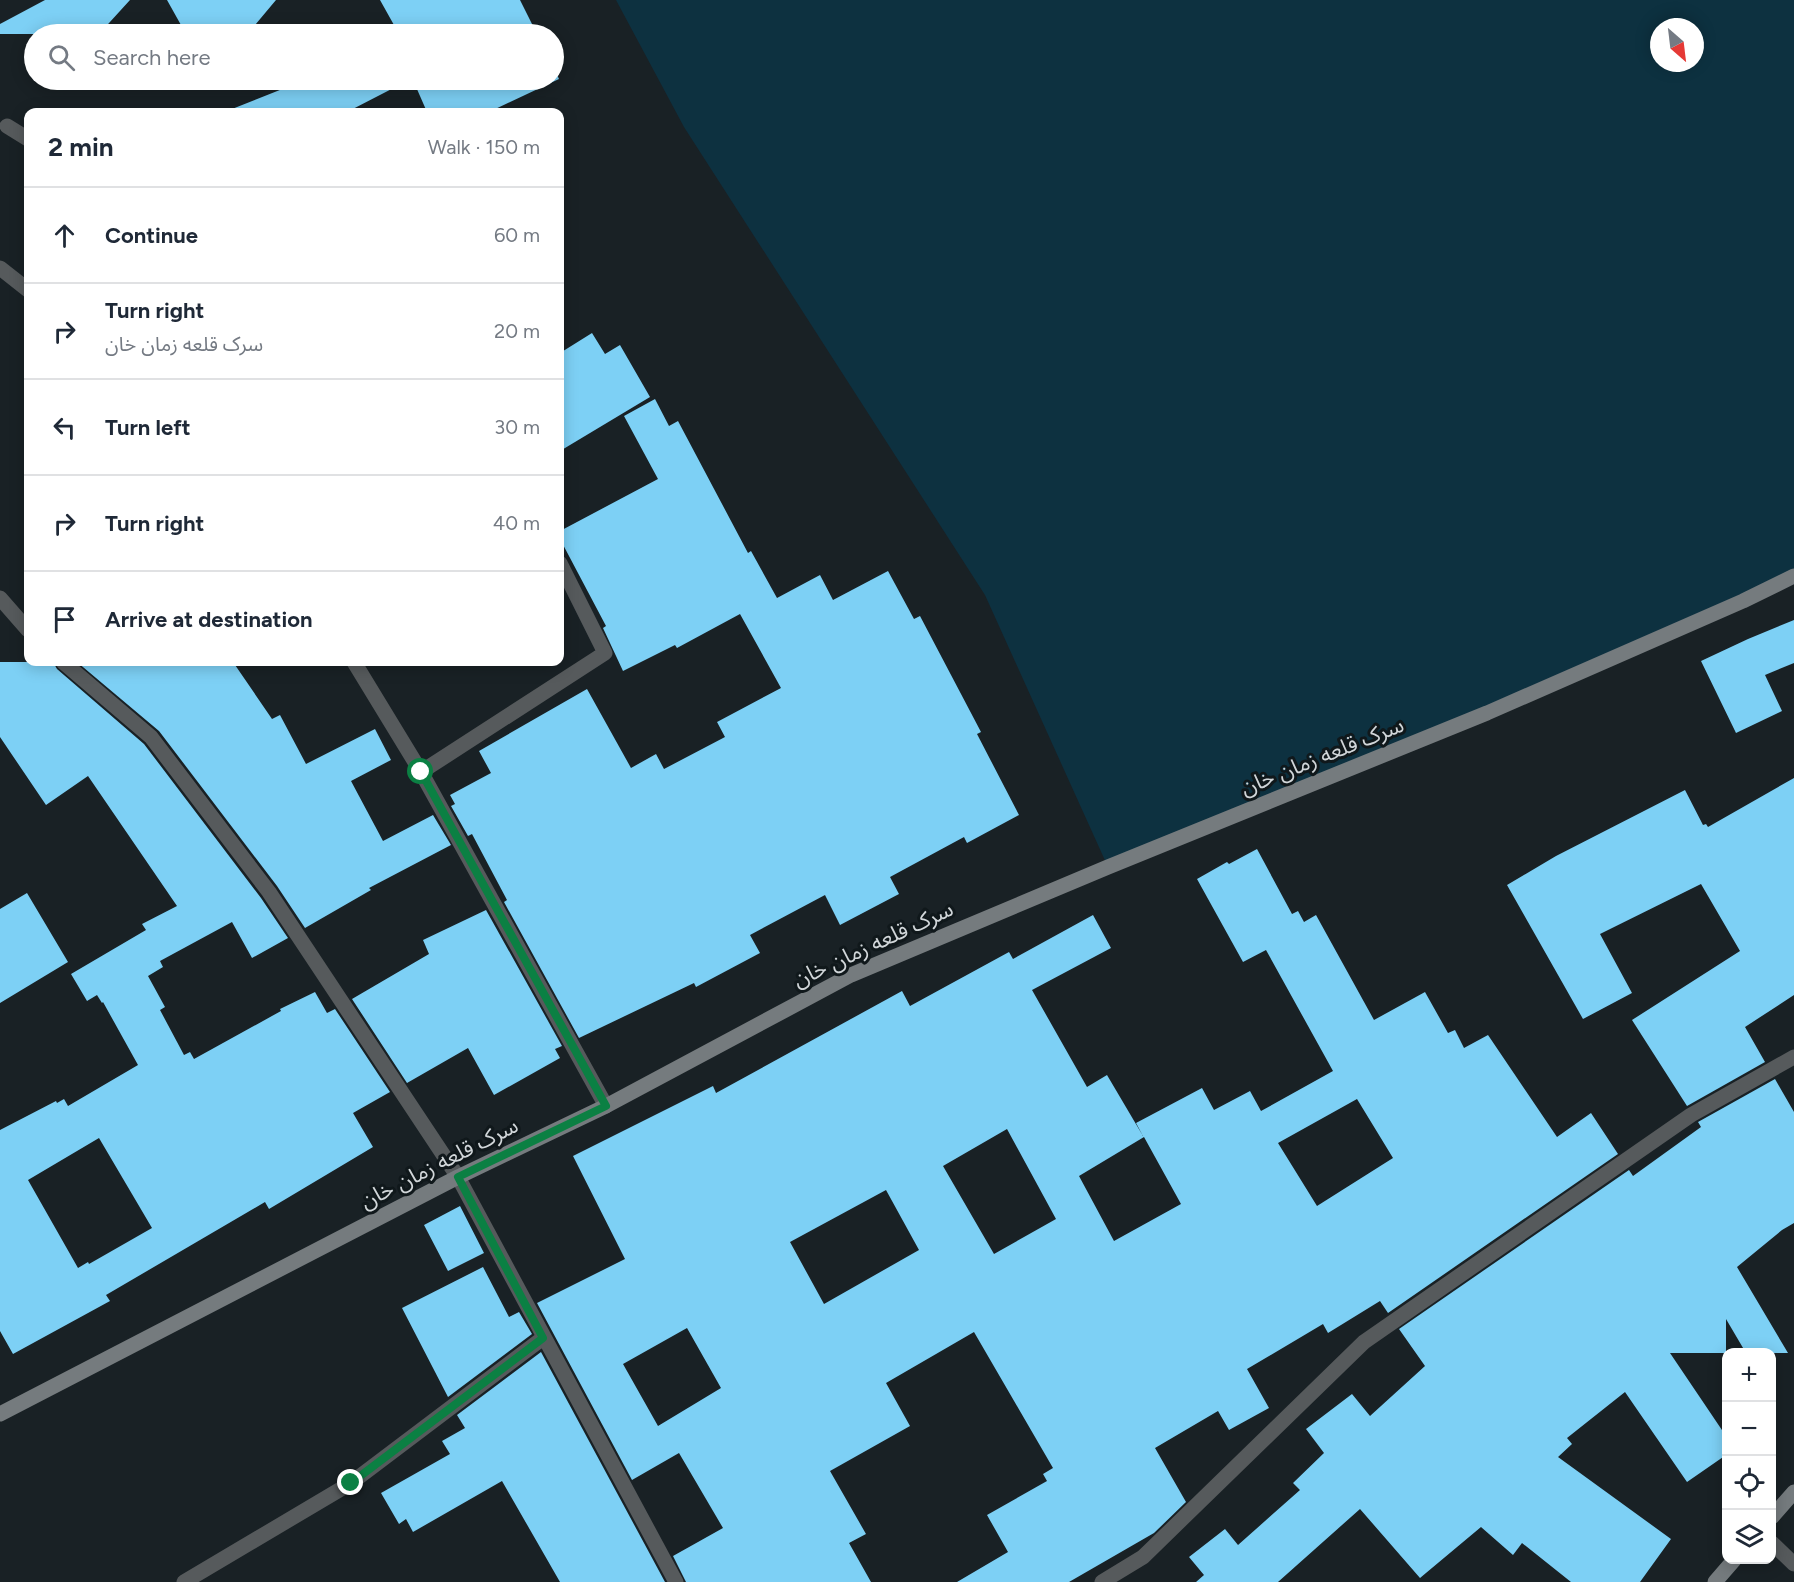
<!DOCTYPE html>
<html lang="en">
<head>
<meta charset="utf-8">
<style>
	:root { --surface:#fff; --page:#f2f2f3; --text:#1f2937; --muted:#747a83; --line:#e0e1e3 }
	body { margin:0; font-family:Figtree,"Noto Sans Arabic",sans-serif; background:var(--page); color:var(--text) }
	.controls { position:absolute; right:18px; bottom:18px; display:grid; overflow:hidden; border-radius:12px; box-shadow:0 3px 15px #0003 }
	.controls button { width:54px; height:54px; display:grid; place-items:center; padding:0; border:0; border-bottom:2px solid var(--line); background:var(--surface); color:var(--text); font:30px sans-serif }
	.compass { position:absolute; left:1650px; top:18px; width:54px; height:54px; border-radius:50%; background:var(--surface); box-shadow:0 3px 15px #0003; rotate:152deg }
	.stop { position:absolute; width:18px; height:18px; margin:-14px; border:4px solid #0b8043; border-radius:50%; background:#fff }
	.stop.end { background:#0b8043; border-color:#fff; box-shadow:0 2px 6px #0008 }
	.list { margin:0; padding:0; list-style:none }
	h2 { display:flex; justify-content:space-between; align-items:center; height:78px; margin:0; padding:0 24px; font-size:26px }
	h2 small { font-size:20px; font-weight:400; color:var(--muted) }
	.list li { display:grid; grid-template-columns:39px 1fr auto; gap:18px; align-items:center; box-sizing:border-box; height:96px; padding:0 24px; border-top:2px solid var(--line) }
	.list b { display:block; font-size:22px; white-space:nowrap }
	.list p { margin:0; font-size:20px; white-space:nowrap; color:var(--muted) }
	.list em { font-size:20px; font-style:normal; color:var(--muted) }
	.icon { flex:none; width:33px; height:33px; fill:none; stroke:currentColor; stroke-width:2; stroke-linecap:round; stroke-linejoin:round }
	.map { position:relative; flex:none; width:1794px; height:1582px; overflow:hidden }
	.search { position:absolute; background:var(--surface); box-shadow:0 3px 15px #0003; left:24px; top:24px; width:540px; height:66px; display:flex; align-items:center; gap:15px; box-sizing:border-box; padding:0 21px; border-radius:33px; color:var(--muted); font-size:22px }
	.panel { position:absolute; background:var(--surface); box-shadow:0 3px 15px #0003; left:24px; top:108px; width:540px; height:558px; border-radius:12px }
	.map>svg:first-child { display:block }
	.green { fill:#0d3140; fill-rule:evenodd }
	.building { fill:#7dd0f5; fill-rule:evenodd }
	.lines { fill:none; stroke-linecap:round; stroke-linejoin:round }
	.street { stroke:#565a5c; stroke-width:15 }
	.secondary { stroke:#757b7e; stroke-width:15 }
	.route { stroke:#0b8043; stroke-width:8 }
	.labels { text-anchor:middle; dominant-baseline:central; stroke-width:6; stroke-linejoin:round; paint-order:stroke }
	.street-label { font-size:22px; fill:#d1d6d9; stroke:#10181b }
</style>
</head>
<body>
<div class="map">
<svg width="1794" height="1582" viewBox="0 0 1794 1582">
	<rect width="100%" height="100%" fill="#192125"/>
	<path class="green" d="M616 0H1794V576L1108 867 985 595 684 127ZM1659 27H1695V63H1659Z"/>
	<path class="building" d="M45 0H130L99 34H0V24Z
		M167 0H276L250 31 252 34H186Z
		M380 0H520L537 34H399Z
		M554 68 559 79 489 112H427L413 80H554Z
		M305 80H409L347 112H227V111Z
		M592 333 605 354 620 345 650 397 560 451V353Z
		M655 399 669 426 678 421 748 553 751 551 777 598 820 575 833 600 888 571 914 619 920 616 981 732 977 734 1019 815 967 843 964 837 890 877 899 894 840 925 825 895 750 935 760 953 696 987 694 983 579 1038 504 902 507 900 472 834 468 836 451 806 455 804 450 795 491 773 479 751 587 689 631 768 656 754 664 769 725 737 717 722 781 688 740 614 677 648 675 645 623 671 603 628 606 626 560 539V531L658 479 624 416Z
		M1794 620V663L1765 675 1782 711 1736 733 1701 661 1748 639Z
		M0 662H53L57 669 144 744 261 898 288 938 252 958 232 922 160 961 163 967 148 976 165 1007 160 1010 184 1055 190 1052 194 1059 281 1011 280 1009 315 992 327 1013 335 1009 390 1092 353 1113 373 1147 269 1209 265 1202 106 1295 110 1301 13 1354 0 1331V1130L56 1101 57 1103 64 1099 68 1106 138 1065 103 1002 102 1003 97 995 87 1001 71 974 146 930 142 924 177 906 88 776 46 805 0 737ZM99 1138 152 1228 89 1264 88 1262 78 1268 28 1180Z
		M77 662H233L272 719 280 715 306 764 375 729 391 760 351 781 383 841 433 815 451 845 369 888 371 890 305 928 277 886 159 731Z
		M1794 778V995L1745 1027 1765 1062 1687 1106 1632 1020 1740 951 1701 884 1600 934 1632 993 1583 1019 1507 885 1556 856 1685 790 1703 825 1706 824 1708 827Z
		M1257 849 1292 914 1298 911 1304 922 1316 915 1374 1020 1425 992 1448 1033 1455 1030 1464 1048 1488 1035 1557 1137 1591 1113 1618 1154 1388 1313 1380 1301 1328 1333 1323 1324 1247 1369 1269 1408 1229 1430 1218 1411 1155 1448 1186 1502 1154 1533 1069 1582H957L1008 1552 987 1515 1047 1481 1043 1474 1053 1468 974 1332 886 1383 910 1426 830 1471 866 1534 849 1543 871 1582H686L673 1556 723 1528 679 1453 632 1480 537 1303 625 1259 573 1156 713 1086 716 1093 902 991 910 1006 1009 952 1013 959 1093 915 1111 948 1032 990 1087 1087 1107 1075 1143 1136 1136 1123 1202 1088 1214 1110 1250 1091 1261 1111 1333 1071 1266 950 1243 962 1197 879 1227 862 1229 864ZM1357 1099 1393 1158 1317 1206 1278 1143ZM1007 1129 1056 1219 994 1254 943 1166ZM1144 1137 1181 1204 1114 1241 1079 1176ZM886 1190 919 1250 824 1304 790 1242ZM687 1328 721 1388 658 1426 623 1364Z
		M27 893 68 962 0 1003V909Z
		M486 910 562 1046 555 1049 560 1058 494 1095 468 1048 407 1083 352 999 429 954 423 940Z
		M1775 1079 1794 1112V1223L1782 1230 1737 1267 1788 1353H1746L1726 1319V1353H1670L1726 1436V1455L1687 1482 1625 1392 1567 1438 1572 1444 1558 1457 1671 1539 1640 1582H1571L1522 1543 1513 1555 1481 1527 1420 1578 1360 1509 1278 1582H1196L1204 1575 1189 1557 1225 1529 1238 1545 1300 1490 1293 1483 1324 1453 1306 1429 1352 1394 1370 1416 1425 1366 1399 1329 1629 1170 1633 1176 1701 1127 1698 1122Z
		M460 1206 484 1253 448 1271 424 1225Z
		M483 1267 509 1317 519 1312 532 1334 448 1397 402 1308Z
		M541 1352 665 1582H560L502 1481 413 1532 406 1519 399 1524 381 1493 450 1454 442 1441 465 1428 457 1415Z"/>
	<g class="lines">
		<path class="street" d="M7 126 28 139
			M0 268 28 290
			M0 598 28 630
			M63 662 151 737 269 892 458 1177 676 1582
			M354 662 421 772 606 1106
			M421 772 605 653 560 563
			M1772 1543 1794 1564
			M184 1582 351 1483 543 1338
			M1102 1582 1143 1557 1364 1342 1691 1115 1794 1057"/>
		<path class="secondary" d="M0 1414 458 1177 606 1106 851 975 1108 867 1487 713 1743 601 1794 576
			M1772 1517 1794 1492
			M1715 1582 1734 1560"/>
	</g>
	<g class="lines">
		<path class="route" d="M351 1483 543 1338 458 1177 606 1106 421 772"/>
	</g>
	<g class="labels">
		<g class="street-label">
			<text transform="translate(1322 756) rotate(-22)">سرک قلعه زمان خان</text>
			<text transform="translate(873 944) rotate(-25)">سرک قلعه زمان خان</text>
			<text transform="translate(439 1163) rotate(-27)">سرک قلعه زمان خان</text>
		</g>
	</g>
</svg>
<div class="controls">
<button>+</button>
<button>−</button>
<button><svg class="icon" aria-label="locate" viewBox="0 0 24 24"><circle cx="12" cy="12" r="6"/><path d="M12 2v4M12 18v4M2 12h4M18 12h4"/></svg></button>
<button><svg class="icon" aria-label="layers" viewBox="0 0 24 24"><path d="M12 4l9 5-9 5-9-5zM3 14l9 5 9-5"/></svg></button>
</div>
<svg class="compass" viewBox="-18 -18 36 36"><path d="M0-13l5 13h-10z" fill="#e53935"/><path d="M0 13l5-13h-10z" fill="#747a83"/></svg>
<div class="stop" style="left:421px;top:772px"></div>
<div class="stop end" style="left:351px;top:1483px"></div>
<div class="search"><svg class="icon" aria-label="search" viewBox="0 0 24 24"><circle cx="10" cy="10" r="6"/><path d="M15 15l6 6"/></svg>Search here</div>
<section class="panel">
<h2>2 min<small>Walk · 150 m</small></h2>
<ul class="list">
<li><svg class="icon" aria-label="ahead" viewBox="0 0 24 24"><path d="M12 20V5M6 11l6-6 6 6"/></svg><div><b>Continue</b></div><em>60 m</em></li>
<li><svg class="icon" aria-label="right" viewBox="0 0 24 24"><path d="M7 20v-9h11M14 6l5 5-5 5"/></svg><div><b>Turn right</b><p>سرک قلعه زمان خان</p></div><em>20 m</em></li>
<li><svg class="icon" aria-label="left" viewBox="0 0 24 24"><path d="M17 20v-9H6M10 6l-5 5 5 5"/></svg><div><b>Turn left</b></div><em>30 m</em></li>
<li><svg class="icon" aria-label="right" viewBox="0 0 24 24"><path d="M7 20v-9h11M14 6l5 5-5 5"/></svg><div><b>Turn right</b></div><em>40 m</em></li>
<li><svg class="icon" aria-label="arrive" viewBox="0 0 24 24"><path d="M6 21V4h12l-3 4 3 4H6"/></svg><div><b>Arrive at destination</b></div></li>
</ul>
</section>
</div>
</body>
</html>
